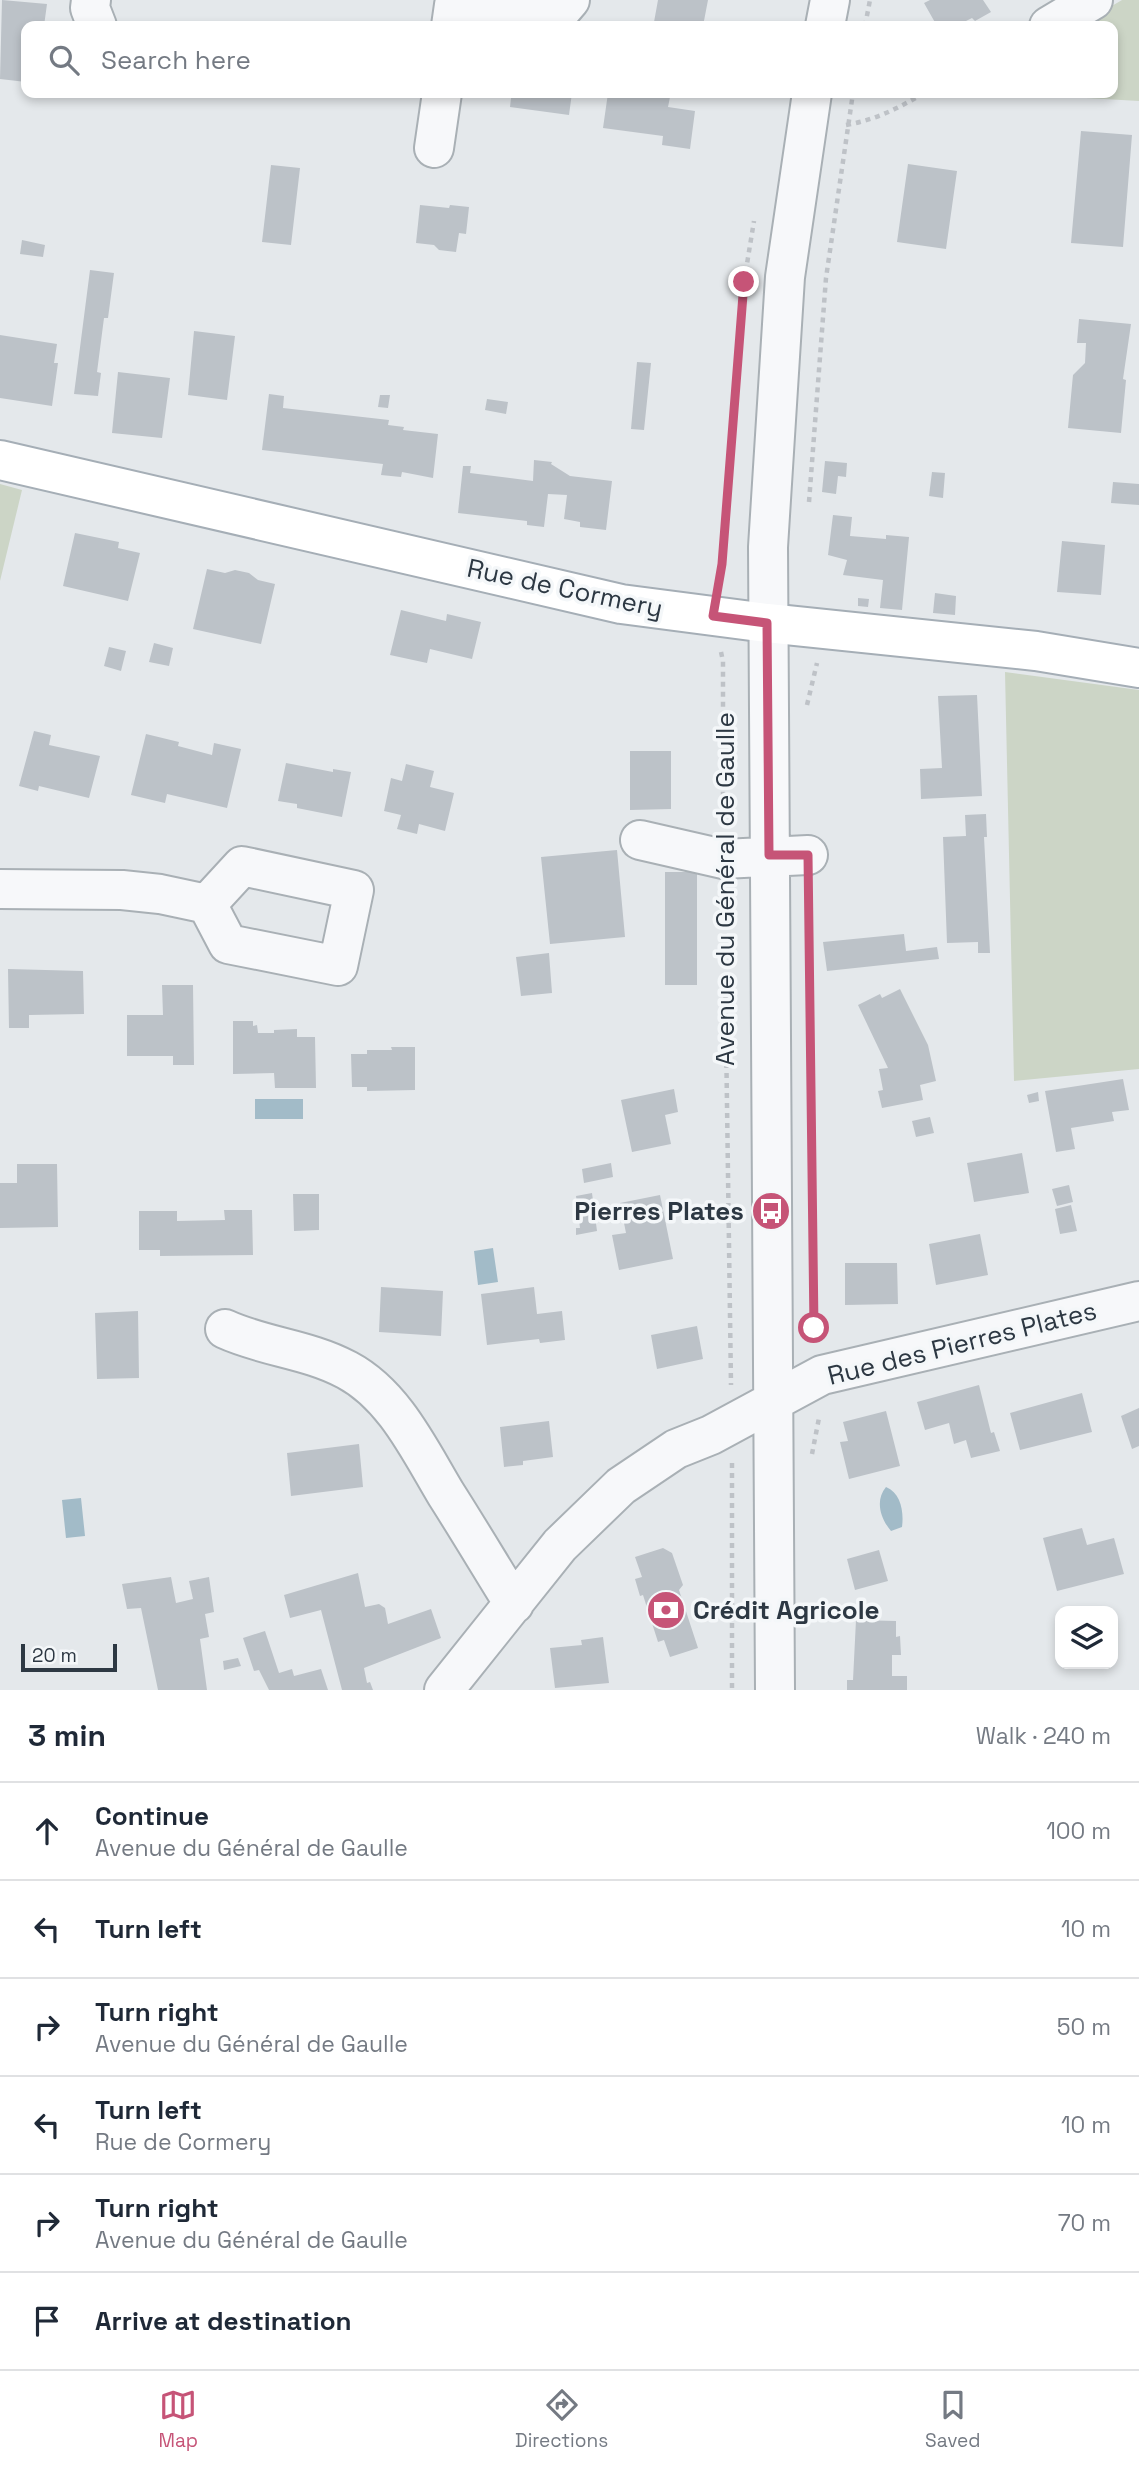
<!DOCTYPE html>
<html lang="en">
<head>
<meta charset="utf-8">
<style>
	:root { --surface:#fff; --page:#f2f2f3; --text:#1f2937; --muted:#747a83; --line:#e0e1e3; --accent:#c65477 }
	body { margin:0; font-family:"Space Grotesk",sans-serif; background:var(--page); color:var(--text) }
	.controls { position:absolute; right:21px; bottom:21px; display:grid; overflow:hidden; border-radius:14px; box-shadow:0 4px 10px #0003 }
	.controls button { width:63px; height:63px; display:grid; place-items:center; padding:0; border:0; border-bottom:2px solid var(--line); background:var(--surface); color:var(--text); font:35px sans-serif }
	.scale { position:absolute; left:21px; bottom:18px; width:96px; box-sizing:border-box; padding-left:7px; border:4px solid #2d3843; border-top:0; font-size:19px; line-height:24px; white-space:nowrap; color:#2d3843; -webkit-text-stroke:5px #f4f7f9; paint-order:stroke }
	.stop { position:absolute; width:21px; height:21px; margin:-16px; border:5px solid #c65477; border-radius:50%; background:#fff }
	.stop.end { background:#c65477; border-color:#fff; box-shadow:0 2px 7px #0008 }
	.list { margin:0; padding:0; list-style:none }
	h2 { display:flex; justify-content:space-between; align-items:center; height:91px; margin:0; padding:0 28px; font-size:30px }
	h2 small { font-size:23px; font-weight:400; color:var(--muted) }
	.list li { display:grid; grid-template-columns:46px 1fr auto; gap:21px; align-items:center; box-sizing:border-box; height:98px; padding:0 28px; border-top:2px solid var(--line) }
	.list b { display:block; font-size:26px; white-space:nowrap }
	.list p { margin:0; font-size:23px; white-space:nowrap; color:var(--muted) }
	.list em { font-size:23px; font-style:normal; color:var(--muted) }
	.icon { flex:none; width:38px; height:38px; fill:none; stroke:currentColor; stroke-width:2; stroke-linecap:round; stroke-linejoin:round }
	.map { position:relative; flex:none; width:1139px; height:1690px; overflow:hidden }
	.search { position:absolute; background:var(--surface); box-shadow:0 4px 10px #0003; left:21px; right:21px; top:21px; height:77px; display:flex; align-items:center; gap:18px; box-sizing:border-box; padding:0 24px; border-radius:14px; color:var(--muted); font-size:26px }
	.sheet { height:679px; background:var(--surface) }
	nav { display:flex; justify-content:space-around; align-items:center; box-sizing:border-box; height:98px; border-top:2px solid var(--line); background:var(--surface); font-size:19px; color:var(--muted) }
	nav a { display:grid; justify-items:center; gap:4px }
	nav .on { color:var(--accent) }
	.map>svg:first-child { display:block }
	.green { fill:#ccd5c6 }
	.water { fill:#a2bbc8 }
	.building { fill:#bcc2c8 }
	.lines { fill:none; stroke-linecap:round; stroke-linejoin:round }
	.minor-casing { stroke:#a9b0b5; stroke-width:42 }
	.major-casing { stroke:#a5aeb6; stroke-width:42 }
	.path { stroke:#bec2c7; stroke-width:4.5; stroke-dasharray:5 5; stroke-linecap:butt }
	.minor { stroke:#f7f8fa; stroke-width:38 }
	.major { stroke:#fff; stroke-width:38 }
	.route { stroke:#c65477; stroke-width:9 }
	.labels { text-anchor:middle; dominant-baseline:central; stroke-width:7; stroke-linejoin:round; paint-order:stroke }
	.street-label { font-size:26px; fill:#2d3843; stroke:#f4f7f9 }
	.poi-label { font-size:26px; font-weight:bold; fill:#2d3843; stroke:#f4f7f9; text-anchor:end }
</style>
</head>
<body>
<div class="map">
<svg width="1139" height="1690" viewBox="0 0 1139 1690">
	<rect width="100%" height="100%" fill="#e4e8eb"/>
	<path class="green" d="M1122 0H1139V101L996 93H1113V26H1078Z
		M0 484 22 490 0 581Z
		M1005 672 1139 690V1069L1014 1081Z"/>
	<path class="water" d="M255 1099H303V1119H255Z
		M493 1248 498 1282 478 1285 474 1251Z
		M886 1487C901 1493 904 1512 902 1527L891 1531C880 1518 875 1500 886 1487Z
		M81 1498 85 1536 66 1538 62 1500Z"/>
	<path class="building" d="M2 0 47 4 44 26H26V82L0 79Z
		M658 0H708L703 26H675L654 22Z
		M930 0H983L991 12 975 21 972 18 964 22 965 26H937L924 3Z
		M486 93H572L569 115 510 107 511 98Z
		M608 93H642L670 97 668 107 695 111 690 149 662 145 663 136 603 128Z
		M1081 131 1132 135 1123 247 1071 243Z
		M908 164 957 171 946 249 897 242Z
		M271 165 300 168 291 245 262 242Z
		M420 205 449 208 450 205 469 207 466 234 459 233 456 252 439 250 434 245 416 243Z
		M22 240 45 245 43 257 20 254Z
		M90 270 114 273 108 318H104L97 372 101 373 98 396 74 394Z
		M1079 319 1131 324 1123 379 1126 380 1121 433 1068 428 1073 375 1085 363 1086 343H1077Z
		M194 331 235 336 227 400 188 395Z
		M0 335 57 344 54 363H58L52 406 0 398Z
		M637 362 651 363 644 430 631 429Z
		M118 372 170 378 162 438 112 433Z
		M269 394 284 396 283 408 389 420 388 425 404 427 403 430 438 434 433 478 402 472 401 477 381 475 383 464 262 450Z
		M380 395H390L388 408 378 407Z
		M487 399 508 402 506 414 485 410Z
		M534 460 552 462 551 464 570 476 612 481 606 530 580 527V522L564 519 567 495 548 494 544 527 527 525V521L458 513 463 466H471L470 473 533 481Z
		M825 461 847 463 846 477 838 476 836 494 822 492Z
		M932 472 945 473 943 498 929 496Z
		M1113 482 1139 484V505L1111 503Z
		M833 515 852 517 850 536 886 539V535L909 537 902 610 880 608 883 580 843 575 847 560 828 555Z
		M75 533 119 542 118 548 140 553 128 601 63 586Z
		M1062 541 1105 545 1101 595 1057 592Z
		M207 569 225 573 235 570 249 573 258 580 275 584 261 644 193 629Z
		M935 593 956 596 955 615 933 613Z
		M858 598 869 599 868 607 858 606Z
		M401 610 446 621 447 614 481 622 472 659 430 649 427 663 390 655Z
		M154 643 173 648 169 666 149 662Z
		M109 647 126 651 121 671 104 666Z
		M977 695 982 796 921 799 920 769 942 768 938 696Z
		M34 731 51 735 49 745 100 756 89 798 39 786 38 791 19 786Z
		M146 734 179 742 178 746 212 755 214 743 241 749 227 808 167 794 165 803 131 795Z
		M630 751H671V809L630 810Z
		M286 763 333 772V769L351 772 342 817 297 808V804L278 801Z
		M406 764 434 771 430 787 454 793 445 831 419 824 417 834 397 829 401 815 384 811 391 778 402 781Z
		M986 814 987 837H984L990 953H978V942L947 943 943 837 966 836 965 815Z
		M617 850 625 937 550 944 541 857Z
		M665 872H697V985H665Z
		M904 934 906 951 937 947 939 959 827 971 823 942Z
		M549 953 552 993 521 996 516 957Z
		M8 969 83 971 84 1014 29 1015V1028H9Z
		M162 985H193L194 1065H173V1056H127V1015H163Z
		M900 989 928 1045 936 1081 920 1085 923 1100 882 1108 878 1091 883 1090 879 1069 888 1068 858 1005 880 994 882 998Z
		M233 1021H253V1026L257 1025 258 1033H274V1030L297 1029V1037H315L316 1088H275L274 1073 233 1074Z
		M391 1047H415V1090L367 1091V1087H352L351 1054H367V1050H392Z
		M1123 1079 1129 1110 1112 1112 1114 1121 1071 1128 1075 1149 1056 1152 1045 1091Z
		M674 1089 678 1112 665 1115 671 1144 632 1152 621 1100Z
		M1038 1092 1039 1101 1029 1103 1027 1095Z
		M930 1117 934 1133 916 1137 912 1121Z
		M1022 1153 1029 1193 974 1202 967 1163Z
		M611 1163 613 1177 584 1183 582 1169Z
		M17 1164H57L58 1227 0 1228V1183H17Z
		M1069 1185 1073 1202 1057 1206 1052 1189Z
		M592 1193 597 1231 576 1235V1228H580L576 1196Z
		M293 1194H319V1230L294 1231Z
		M660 1195 673 1259 619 1270 612 1235 626 1233 620 1203Z
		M1071 1205 1077 1231 1060 1234 1055 1209Z
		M224 1210H252L253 1255 160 1256V1250H139V1211H177V1221L225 1220Z
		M980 1234 988 1275 936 1285 929 1244Z
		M845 1263H897L898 1304 845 1305Z
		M381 1287 443 1291 441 1336 379 1332Z
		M534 1287 537 1314 562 1311 565 1340 540 1343 539 1339 487 1345 481 1294Z
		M138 1311 139 1378 97 1379 95 1313Z
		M697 1326 703 1359 657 1369 651 1335Z
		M979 1385 991 1433 994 1432 1000 1451 971 1458 966 1440 954 1444 949 1423 925 1430 917 1402Z
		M1082 1393 1092 1432 1020 1450 1010 1413Z
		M1139 1408V1446L1132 1449 1121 1416Z
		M886 1411 900 1466 849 1479 840 1442 848 1441 843 1422Z
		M549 1421 553 1457 523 1461V1465L504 1467 500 1427Z
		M359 1444 363 1487 291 1496 287 1453Z
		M1082 1528 1087 1545 1114 1538 1124 1574 1057 1591 1043 1538Z
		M663 1548 672 1553 683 1585 679 1590 698 1648 670 1657 664 1640 658 1642 643 1595 640 1596 635 1579 642 1577 635 1557Z
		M879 1550 888 1581 855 1590 847 1559Z
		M358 1573 365 1607 379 1604 385 1608 388 1624 431 1609 441 1638 364 1668 367 1683 370 1682 373 1690H342L321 1610 290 1618 284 1595Z
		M171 1577 176 1603 193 1599 189 1581 209 1577 214 1612 205 1614 209 1637 200 1639 207 1690H158L141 1608 127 1609 122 1584Z
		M856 1620 896 1621V1637L900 1636 901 1655H892V1676H907V1690H847V1680H853Z
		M265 1631 279 1673 292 1669 294 1676 321 1669 328 1690H269L259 1670 254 1671 243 1638Z
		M603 1637 609 1683 555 1688 550 1648 582 1645 581 1640Z
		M238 1658 241 1666 224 1670 223 1661Z"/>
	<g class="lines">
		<defs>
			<path id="minor" d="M91 0 90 8 97 26
				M451 26 454 5 558 14 570 0
				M825 26 830 0
				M1049 26 1093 0
				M434 148 442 93
				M640 840 723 859 808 855
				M242 866 354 890 338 966 228 944 207 904Z
				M0 889 122 890 160 894 207 904
				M225 1329C264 1347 308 1349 347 1370 394 1395 419 1449 446 1494 469 1530 491 1567 514 1604
				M444 1690 560 1545 621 1486 676 1449 711 1435 822 1375 1139 1301
				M775 1690 768 547 785 277 812 93"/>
			<path id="major" d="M0 460 621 604 767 623 1036 651 1139 668"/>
		</defs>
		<use href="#minor" class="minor-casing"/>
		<use href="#major" class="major-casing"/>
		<path class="path" d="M865 26 870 0
			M846 125C875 120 899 108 924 93
			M809 502 826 278 853 93
			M719 581 744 282 754 221
			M721 652 723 661V825
			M807 705 817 663
			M724 893 731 1385
			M810 1074 814 1328 816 1342
			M812 1454 819 1418
			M732 1463V1690"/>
		<use href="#minor" class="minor"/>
		<use href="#major" class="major"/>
	</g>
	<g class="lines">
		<path class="route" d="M744 282 722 564 713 616 767 623 769 855H808L814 1328"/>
	</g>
	<defs>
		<symbol id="bus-disc" viewBox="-11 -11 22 22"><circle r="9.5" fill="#c65477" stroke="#f4f7f9"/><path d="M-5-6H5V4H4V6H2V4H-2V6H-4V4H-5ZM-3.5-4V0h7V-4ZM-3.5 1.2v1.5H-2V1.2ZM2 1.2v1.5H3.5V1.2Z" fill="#fff"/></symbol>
		<symbol id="bank-disc" viewBox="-11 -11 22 22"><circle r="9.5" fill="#c65477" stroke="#f4f7f9"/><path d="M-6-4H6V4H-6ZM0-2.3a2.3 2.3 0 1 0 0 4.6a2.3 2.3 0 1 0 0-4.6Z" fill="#fff"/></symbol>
	</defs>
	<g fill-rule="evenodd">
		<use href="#bus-disc" x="749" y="1189" width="44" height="44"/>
		<use href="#bank-disc" x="644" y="1588" width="44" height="44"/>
	</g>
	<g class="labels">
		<g class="street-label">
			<text transform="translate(565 588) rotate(12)">Rue de Cormery</text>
			<text transform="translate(725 889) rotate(-90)">Avenue du Général de Gaulle</text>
			<text transform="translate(962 1343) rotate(-14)">Rue des Pierres Plates</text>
		</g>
		<g class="poi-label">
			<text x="744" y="1211">Pierres Plates</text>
			<text x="693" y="1610" text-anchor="start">Crédit Agricole</text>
		</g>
	</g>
</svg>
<div class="controls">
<button><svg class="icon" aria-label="layers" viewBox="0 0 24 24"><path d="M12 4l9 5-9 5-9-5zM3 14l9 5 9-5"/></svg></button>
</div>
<div class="scale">20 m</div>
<div class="stop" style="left:814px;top:1328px"></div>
<div class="stop end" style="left:744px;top:282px"></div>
<div class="search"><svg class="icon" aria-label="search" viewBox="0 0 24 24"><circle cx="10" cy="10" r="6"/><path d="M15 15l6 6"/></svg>Search here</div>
</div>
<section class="sheet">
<h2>3 min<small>Walk · 240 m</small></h2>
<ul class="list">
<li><svg class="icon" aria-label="ahead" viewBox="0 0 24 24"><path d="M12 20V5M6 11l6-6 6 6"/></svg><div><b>Continue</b><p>Avenue du Général de Gaulle</p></div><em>100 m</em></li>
<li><svg class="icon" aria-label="left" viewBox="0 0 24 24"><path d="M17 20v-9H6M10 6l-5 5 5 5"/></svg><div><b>Turn left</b></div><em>10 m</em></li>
<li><svg class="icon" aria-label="right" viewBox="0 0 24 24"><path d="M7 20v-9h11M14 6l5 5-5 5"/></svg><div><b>Turn right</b><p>Avenue du Général de Gaulle</p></div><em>50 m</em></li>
<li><svg class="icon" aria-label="left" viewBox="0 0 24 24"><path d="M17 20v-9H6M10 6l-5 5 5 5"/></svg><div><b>Turn left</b><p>Rue de Cormery</p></div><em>10 m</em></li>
<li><svg class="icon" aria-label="right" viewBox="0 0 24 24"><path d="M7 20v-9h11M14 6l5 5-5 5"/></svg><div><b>Turn right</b><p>Avenue du Général de Gaulle</p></div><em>70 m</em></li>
<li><svg class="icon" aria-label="arrive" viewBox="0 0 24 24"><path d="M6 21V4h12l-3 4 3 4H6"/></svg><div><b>Arrive at destination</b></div></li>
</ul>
</section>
<nav>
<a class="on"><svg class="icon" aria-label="map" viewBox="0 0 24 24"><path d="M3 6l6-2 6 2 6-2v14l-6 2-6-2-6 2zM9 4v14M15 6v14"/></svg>Map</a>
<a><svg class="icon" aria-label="directions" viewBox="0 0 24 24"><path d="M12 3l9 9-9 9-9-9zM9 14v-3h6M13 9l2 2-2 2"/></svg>Directions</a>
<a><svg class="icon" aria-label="saved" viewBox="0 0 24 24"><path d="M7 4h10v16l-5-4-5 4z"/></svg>Saved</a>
</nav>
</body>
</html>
